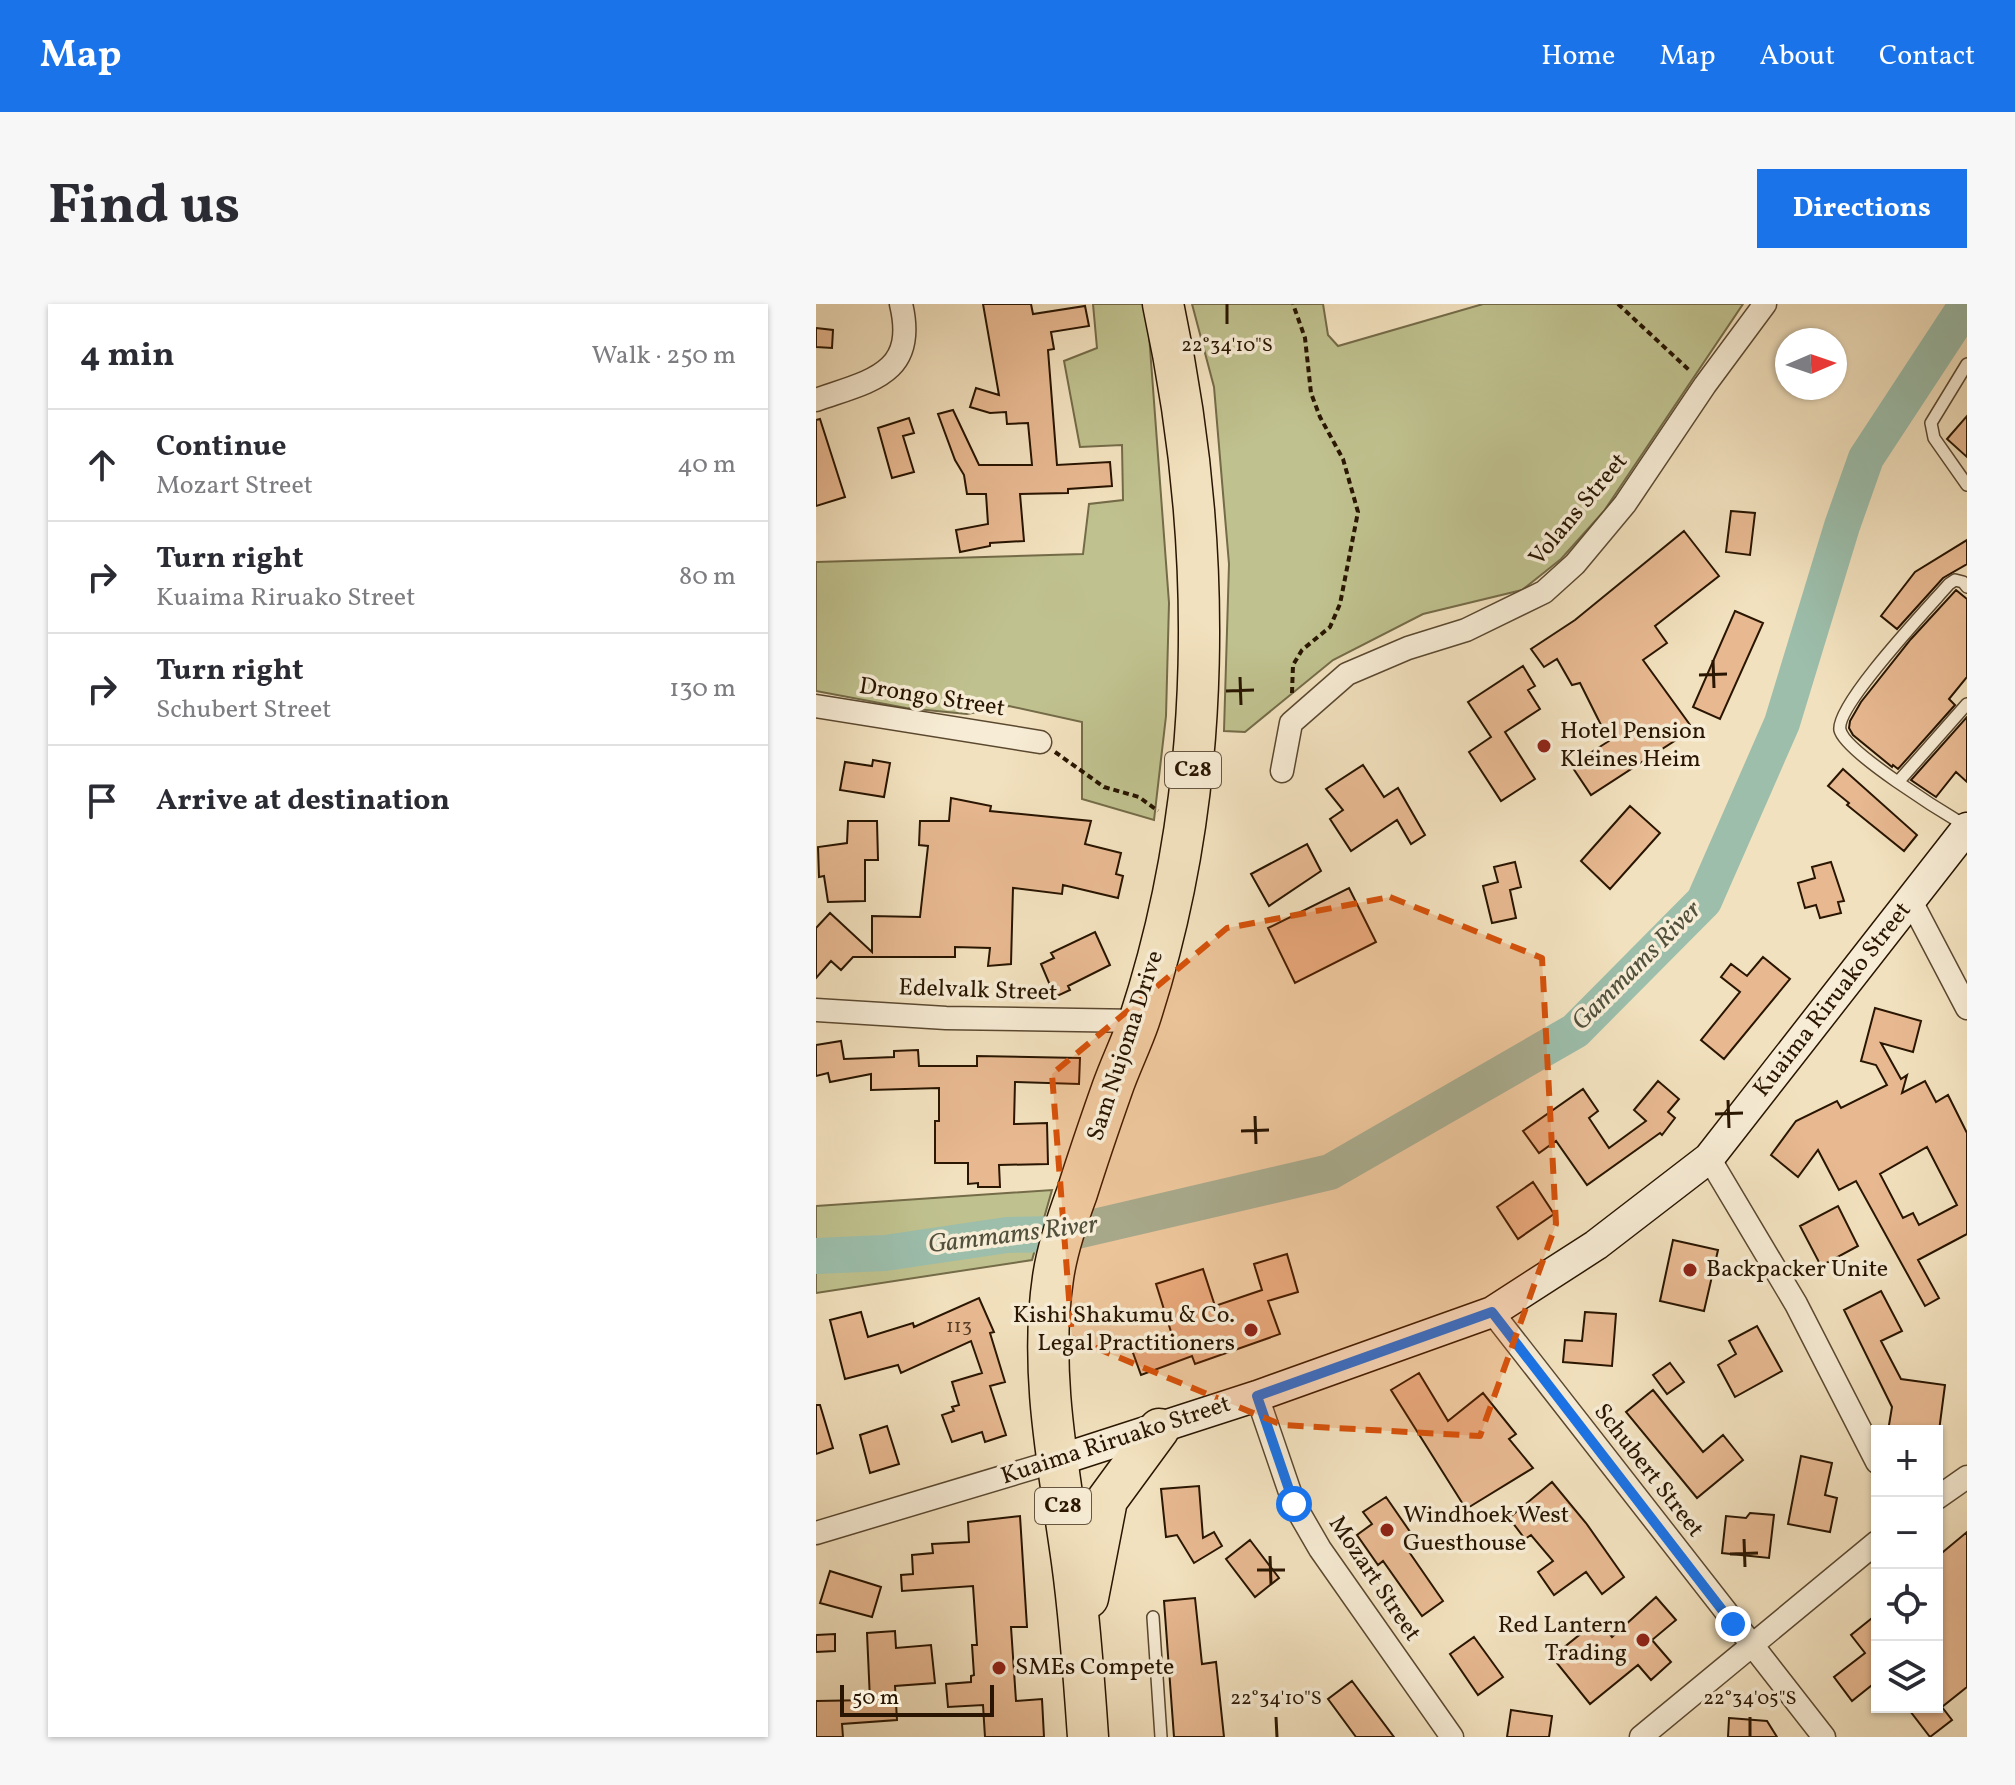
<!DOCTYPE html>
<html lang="en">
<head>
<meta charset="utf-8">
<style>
	:root { --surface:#fff; --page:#f7f7f7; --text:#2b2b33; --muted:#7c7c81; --line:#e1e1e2; --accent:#1a73e8 }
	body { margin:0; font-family:Vollkorn,serif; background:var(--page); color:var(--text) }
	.controls { position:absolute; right:24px; bottom:24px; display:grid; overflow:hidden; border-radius:0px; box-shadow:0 2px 6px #0004 }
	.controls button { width:72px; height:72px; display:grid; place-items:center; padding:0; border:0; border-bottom:2px solid var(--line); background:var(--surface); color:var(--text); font:40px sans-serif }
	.compass { position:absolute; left:959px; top:24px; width:72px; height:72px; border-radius:50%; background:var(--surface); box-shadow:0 2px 6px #0004; rotate:88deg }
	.scale { position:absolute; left:24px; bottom:20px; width:154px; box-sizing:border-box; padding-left:8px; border:4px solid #291501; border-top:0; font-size:22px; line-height:28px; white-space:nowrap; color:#291501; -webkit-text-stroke:6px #f7ecd5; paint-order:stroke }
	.stop { position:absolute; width:24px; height:24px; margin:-18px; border:6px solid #1a73e8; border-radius:50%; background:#fff }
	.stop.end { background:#1a73e8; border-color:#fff; box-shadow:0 2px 8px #0008 }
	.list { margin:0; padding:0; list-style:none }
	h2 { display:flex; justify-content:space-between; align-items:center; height:104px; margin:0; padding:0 32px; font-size:34px }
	h2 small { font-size:26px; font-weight:400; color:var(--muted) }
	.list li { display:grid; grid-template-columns:52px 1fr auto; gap:24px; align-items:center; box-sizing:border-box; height:112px; padding:0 32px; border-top:2px solid var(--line) }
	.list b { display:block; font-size:30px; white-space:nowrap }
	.list p { margin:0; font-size:26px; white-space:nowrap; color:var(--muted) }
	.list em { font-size:26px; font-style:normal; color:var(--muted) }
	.icon { flex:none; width:44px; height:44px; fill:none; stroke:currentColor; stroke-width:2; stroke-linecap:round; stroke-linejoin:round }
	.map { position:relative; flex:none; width:1151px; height:1433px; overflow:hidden; border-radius:0px }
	header { display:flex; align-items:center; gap:48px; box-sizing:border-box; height:112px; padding:0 40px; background:var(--accent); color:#fff }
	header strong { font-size:38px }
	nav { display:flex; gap:44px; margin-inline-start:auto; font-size:28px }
	.intro { display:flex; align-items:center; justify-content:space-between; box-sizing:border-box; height:192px; padding:0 48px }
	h1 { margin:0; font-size:56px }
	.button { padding:20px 36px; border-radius:0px; background:var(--accent); color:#fff; font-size:28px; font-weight:700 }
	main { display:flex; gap:48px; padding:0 48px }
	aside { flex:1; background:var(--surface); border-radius:0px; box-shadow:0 2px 6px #0004 }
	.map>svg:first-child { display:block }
	.green { fill:#bfc18e; stroke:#746b48; stroke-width:2 }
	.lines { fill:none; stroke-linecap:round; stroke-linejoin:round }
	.river { stroke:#9cbeab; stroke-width:36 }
	.building { fill:#e8b991; stroke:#291501; stroke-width:2; fill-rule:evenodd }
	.lane-casing { stroke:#5b4830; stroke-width:14 }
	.street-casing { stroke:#5b4830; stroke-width:25 }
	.secondary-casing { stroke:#291501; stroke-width:33 }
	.highway-casing { stroke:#291501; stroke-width:43 }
	.path { stroke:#291501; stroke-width:4; stroke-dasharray:6 4; stroke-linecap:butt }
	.lane { stroke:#f7ecd5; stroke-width:11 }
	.street { stroke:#f7ecd5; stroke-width:22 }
	.secondary { stroke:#f7ecd5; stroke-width:30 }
	.highway { stroke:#f2e1be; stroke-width:40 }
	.route { stroke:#1a73e8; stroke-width:10 }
	.marked { fill:#d5520b; fill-opacity:0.2; stroke:#d5520b; stroke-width:6; stroke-dasharray:16 10; stroke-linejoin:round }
	.ticks { fill:none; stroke:#291501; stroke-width:3 }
	.poi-dot { fill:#8f2418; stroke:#f7ecd5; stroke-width:3 }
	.labels { text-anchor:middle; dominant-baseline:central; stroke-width:7; stroke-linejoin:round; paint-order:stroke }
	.number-label { font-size:20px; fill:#593e25 }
	.shield { fill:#f7ecd5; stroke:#675641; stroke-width:2 }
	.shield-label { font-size:22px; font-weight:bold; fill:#291501 }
	.street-label { font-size:24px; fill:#291501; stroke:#f7ecd5 }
	.poi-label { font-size:24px; fill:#291501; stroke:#f7ecd5; text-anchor:start }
	.water-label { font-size:26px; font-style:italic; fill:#51503c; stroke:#f7ecd5 }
	.ticks-label { font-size:20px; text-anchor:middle; fill:#291501; stroke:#f7ecd5; stroke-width:7; stroke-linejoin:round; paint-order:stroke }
</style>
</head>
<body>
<header>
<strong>Map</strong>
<nav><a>Home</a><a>Map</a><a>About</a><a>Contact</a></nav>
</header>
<div class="intro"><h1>Find us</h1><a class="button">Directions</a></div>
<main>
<aside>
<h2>4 min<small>Walk · 250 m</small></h2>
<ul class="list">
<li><svg class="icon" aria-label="ahead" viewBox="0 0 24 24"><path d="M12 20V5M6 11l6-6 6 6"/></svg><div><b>Continue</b><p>Mozart Street</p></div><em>40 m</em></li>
<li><svg class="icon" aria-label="right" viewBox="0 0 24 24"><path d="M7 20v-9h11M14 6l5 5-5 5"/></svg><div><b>Turn right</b><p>Kuaima Riruako Street</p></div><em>80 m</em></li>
<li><svg class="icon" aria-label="right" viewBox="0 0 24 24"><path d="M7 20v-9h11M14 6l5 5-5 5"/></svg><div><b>Turn right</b><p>Schubert Street</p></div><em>130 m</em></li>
<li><svg class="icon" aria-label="arrive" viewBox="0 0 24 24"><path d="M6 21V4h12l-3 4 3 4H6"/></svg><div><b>Arrive at destination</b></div></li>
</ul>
</aside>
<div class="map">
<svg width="1151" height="1433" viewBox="0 0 1151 1433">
	<rect width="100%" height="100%" fill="#f2e1be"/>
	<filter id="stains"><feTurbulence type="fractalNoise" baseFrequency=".0025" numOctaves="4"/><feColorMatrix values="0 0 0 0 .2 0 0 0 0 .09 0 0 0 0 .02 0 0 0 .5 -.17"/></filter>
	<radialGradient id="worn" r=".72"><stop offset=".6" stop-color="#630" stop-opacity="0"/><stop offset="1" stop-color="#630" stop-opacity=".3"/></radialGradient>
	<path class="green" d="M277 0H328L332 17 353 299 350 412 338 516 266 495V418L193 402 151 410 90 404 0 387V258L267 250 273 200 307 196 306 141 264 143 248 57 281 44Z
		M376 0H507L512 31 522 42 667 0H927L788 207 745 255 706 286 607 310 517 356 429 428 408 427 413 260 398 83Z
		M236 886 216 956 0 989V902Z"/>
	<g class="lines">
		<path class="river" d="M0 952 69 949 191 931 248 930 514 868 759 727 888 597 966 419 1026 222 1050 154 1151 0"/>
	</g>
	<path class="building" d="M167 0H215L217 10 269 2 273 22 235 28 238 45 232 46 241 161 294 158 296 182 252 185V189L204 190 208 237 174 239V242L144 248 140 226 172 220 170 190H151L148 171 139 156 122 110 137 106 163 161H216L212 119 191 120 190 108 174 109 154 103 160 84 183 91Z
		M0 24 17 26 16 44 0 43Z
		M1151 112V153L1131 135Z
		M93 114 98 129 87 132 98 168 76 174 62 124Z
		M4 115 29 193 0 202V116Z
		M915 207 939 209 934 251 910 248Z
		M868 227 903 272 839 322 851 339 827 356 877 425 775 491 755 461 793 437 764 379 756 381 741 355 728 363 715 345 759 316Z
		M1151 236V260L1127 274 1081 325 1065 312 1099 268Z
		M1140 286 1151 295V373L1133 395 1139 401 1082 465 1077 461 1076 463 1037 431 1033 424 1034 417 1045 398 1095 335Z
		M919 307 947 319 904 415 877 403Z
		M707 362 719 382 712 386 724 405 689 428 719 475 685 497 653 448 675 433 652 398Z
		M1151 413V478L1140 468 1120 493 1095 476Z
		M57 456 74 459 68 493 24 486 29 458 56 462Z
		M547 461 568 493 582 484 609 531 595 540 581 516 535 547 514 515 527 506 510 485Z
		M1027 465 1101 531 1088 547 1031 501 1033 499 1012 482Z
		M135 494 175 502 174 507 275 517 269 540 305 549 300 570 307 572 302 594 247 581 246 590 197 584 195 660 172 662 174 644 139 643V653H37L25 666 15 657 0 674V624L14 609 56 648V612L104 613 112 542 103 541 104 517H133Z
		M814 502 844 529 794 585 765 557Z
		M32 517H61L62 556H49V597L12 598 8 572 3 573 2 543 31 539Z
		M491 540 505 567 453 602 435 570Z
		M699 558 705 583 694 586 700 614 676 619 667 582 682 578 678 563Z
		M1015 558 1028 597 1022 598 1025 609 1004 614 1000 601 989 604 982 579 999 574 996 563Z
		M533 584 560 638 479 679 452 624Z
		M279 628 294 661 252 682 254 686 239 693 225 660 238 654 235 649Z
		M947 653 974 675 908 755 885 736 924 688 905 673 915 660 931 672Z
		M1059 704 1105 717 1097 748 1065 739 1085 775 1091 771 1086 789 1109 777 1120 798 1132 791 1151 829V930L1102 956 1123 994 1109 1002 1040 877 1023 886 1002 846 982 873 955 851 980 817 1021 797 1025 804 1071 781 1060 761 1045 757ZM1111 843 1141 901 1103 921 1097 909 1087 914 1064 870Z
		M25 737 28 755 78 753V747L102 746 103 762H161V752L264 754 263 780 199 778 198 820 231 819 232 860 183 861 184 883H162V879L152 880V859H119V817H123V784L55 786V770L14 778 12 769 0 772V741Z
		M842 777 863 795 852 808 859 814 846 831 844 829 771 881 740 837 723 849 707 827 767 785 782 807 773 814 793 844 830 817 818 806Z
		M717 878 738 910 702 935 681 903Z
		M1022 902 1042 942 1005 962 984 922Z
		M857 936 902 946 888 1007 844 997Z
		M471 950 482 988 452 997 464 1030 379 1060 376 1052 325 1071 316 1046 356 1031 340 980 387 965 399 1002 446 986 438 960Z
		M1065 987 1086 1027 1065 1037 1085 1075 1129 1081 1123 1127H1072L1076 1103 1028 1006Z
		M163 994 178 1028 174 1029 189 1078 174 1082 190 1131 169 1138 166 1128 136 1138 126 1111 138 1107 136 1103 143 1101 136 1078 166 1069 155 1037 85 1069 82 1061 29 1075 14 1016 45 1008 52 1033 97 1019 98 1023Z
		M769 1008 800 1010 796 1062 747 1058 749 1036 766 1037Z
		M941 1022 966 1067 919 1093 902 1061 920 1050 913 1037Z
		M854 1059 868 1078 851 1090 837 1071Z
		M603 1069 632 1117 667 1089 700 1130 693 1135 717 1164 650 1205 575 1086Z
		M837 1086 887 1148 907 1131 927 1156 881 1194 810 1108Z
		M0 1101H4L17 1144 0 1150Z
		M71 1122 83 1160 54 1169 44 1131Z
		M985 1152 1016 1159 1009 1191 1021 1194 1014 1228 972 1220Z
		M736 1178 770 1219 808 1273 786 1290 770 1268 738 1291 722 1268 737 1257 715 1231 709 1235 693 1214Z
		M383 1182 387 1234 398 1228 406 1242 378 1259 361 1231 350 1233 345 1185Z
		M570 1193 599 1235 589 1242 627 1297 606 1312 567 1257 562 1261 541 1231 556 1220 547 1208Z
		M934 1209 958 1211 953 1254 906 1249 910 1212 930 1214Z
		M204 1212 211 1323H195L200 1397 226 1395 228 1433H169L167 1401 132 1403 130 1380 155 1378V1372L158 1371 156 1341H161L157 1282 86 1287 85 1271 97 1270 96 1251 117 1249 116 1240 153 1238 152 1218Z
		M1151 1228V1383L1126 1403 1136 1416 1114 1433 1091 1403H1121V1253Z
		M434 1236 463 1274 439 1293 410 1255Z
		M14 1267 65 1283 56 1313 4 1299Z
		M840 1293 860 1316 836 1336 855 1358 835 1376 822 1361 774 1400 736 1353 782 1316 796 1333Z
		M379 1294 386 1360 400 1358 408 1433H358L348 1297Z
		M1061 1310V1377L1036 1397 1018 1373 1049 1349 1035 1331Z
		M79 1327 80 1344 115 1341 119 1379 79 1382 81 1416 26 1420 27 1433H0V1397L54 1396 51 1329Z
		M19 1330V1347L0 1348V1331Z
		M658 1333 687 1373 662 1391 634 1350Z
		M536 1377 578 1433H540L512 1395Z
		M695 1406 736 1412 733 1433H691Z
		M913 1414 951 1417 961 1433H912Z"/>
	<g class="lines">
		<defs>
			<path id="lane" d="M1151 60 1115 119 1118 134 1151 181
				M1082 478 1151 400
				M1150 522C1128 509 1029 448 1024 426 1019 402 1113 303 1133 280L1139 276 1147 278 1151 283
				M337 1313 345 1433"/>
			<path id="street" d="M0 96C53 77 102 71 85 0
				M0 402 224 438
				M466 467 475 419 531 370 592 344 650 326 728 288 759 260 809 200 889 81 949 0
				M1095 597 1151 704
				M0 706 130 714 323 717
				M893 854 980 1000 1061 1158
				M676 1008 1008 1433
				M441 1092 478 1200 504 1245 636 1433
				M1121 1194 1151 1173
				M0 1229 240 1157
				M825 1433 1061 1238"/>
			<path id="secondary" d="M240 1157 441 1092 676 1008 780 941 893 854 1151 524"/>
			<path id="highway" d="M272 1294 291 1196 343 1125
				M272 1433C268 1374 264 1316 256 1258 243 1164 223 1069 237 974 241 945 251 916 261 889 272 854 284 819 296 785 304 762 315 740 323 717 399 486 398 236 347 0"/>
		</defs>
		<use href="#lane" class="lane-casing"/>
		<use href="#street" class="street-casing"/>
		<use href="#secondary" class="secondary-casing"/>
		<use href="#highway" class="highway-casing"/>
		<path class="path" d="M802 0 873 66
			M476 389 477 361 486 346 514 323 524 300 542 208 527 155 504 113 495 89 489 34 477 0
			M239 448 288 483 323 493 342 507"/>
		<use href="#lane" class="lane"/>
		<use href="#street" class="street"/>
		<use href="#secondary" class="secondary"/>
		<use href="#highway" class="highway"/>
	</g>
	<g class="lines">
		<path class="route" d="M478 1200 441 1092 676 1008 917 1320"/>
	</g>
	<path class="marked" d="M574 593 726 654 740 920 664 1132 466 1121 256 1034 236 770 411 624Z"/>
	<path class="ticks" d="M411 0V20M897 356 898 384M883 371 911 370M424 373 425 401M410 387 438 386M912 796 913 824M899 810 927 809M439 812 440 840M425 827 453 826M928 1235 929 1263M914 1250 942 1249M454 1252 455 1280M441 1266H469M460 1413 461 1433M934 1413V1433"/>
	<g class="poi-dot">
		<circle cx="728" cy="442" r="8"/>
		<circle cx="874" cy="966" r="8"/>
		<circle cx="435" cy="1026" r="8"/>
		<circle cx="571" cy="1226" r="8"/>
		<circle cx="827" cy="1336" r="8"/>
		<circle cx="183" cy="1364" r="8"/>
	</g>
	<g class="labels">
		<g class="number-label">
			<text x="143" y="1023">113</text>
		</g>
		<g class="shield">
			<rect x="349" y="448" width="56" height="36" rx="6"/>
			<rect x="219" y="1184" width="56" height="36" rx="6"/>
		</g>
		<g class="shield-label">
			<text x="377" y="466">C28</text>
			<text x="247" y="1202">C28</text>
		</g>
		<g class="street-label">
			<text transform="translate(763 206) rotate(-50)">Volans Street</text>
			<text transform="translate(116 394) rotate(9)">Drongo Street</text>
			<text transform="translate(162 687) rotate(2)">Edelvalk Street</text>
			<text transform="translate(1017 696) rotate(-52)">Kuaima Riruako Street</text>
			<text transform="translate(310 742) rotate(-72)">Sam Nujoma Drive</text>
			<text transform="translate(300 1137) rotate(-18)">Kuaima Riruako Street</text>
			<text transform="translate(832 1167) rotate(52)">Schubert Street</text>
			<text transform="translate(558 1275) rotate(56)">Mozart Street</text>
		</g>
		<g class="poi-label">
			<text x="744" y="428">Hotel Pension<tspan x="744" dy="28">Kleines Heim</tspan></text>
			<text x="890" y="966">Backpacker Unite</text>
			<text x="419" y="1012" text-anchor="end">Kishi Shakumu &amp; Co.<tspan x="419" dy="28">Legal Practitioners</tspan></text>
			<text x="587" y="1212">Windhoek West<tspan x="587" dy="28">Guesthouse</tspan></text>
			<text x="811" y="1322" text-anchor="end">Red Lantern<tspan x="811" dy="28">Trading</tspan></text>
			<text x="199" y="1364">SMEs Compete</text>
		</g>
		<g class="water-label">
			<text transform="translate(821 662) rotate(-45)">Gammams River</text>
			<text transform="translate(197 931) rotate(-7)">Gammams River</text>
		</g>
	</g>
	<g class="ticks-label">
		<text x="411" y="47">22°34'10"S</text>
		<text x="460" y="1400">22°34'10"S</text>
		<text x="934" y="1400">22°34'05"S</text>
	</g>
	<rect width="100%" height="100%" filter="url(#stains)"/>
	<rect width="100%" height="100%" fill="url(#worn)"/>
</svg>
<div class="controls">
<button>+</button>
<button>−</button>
<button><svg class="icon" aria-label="locate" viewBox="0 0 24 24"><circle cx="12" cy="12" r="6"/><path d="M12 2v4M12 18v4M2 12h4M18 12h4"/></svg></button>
<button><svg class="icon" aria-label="layers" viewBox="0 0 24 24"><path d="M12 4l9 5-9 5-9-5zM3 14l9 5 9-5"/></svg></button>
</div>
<svg class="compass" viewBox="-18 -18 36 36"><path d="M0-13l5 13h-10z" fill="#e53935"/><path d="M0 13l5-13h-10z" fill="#7c7c81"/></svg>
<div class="scale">50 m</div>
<div class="stop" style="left:478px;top:1200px"></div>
<div class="stop end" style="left:917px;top:1320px"></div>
</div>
</main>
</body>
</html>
